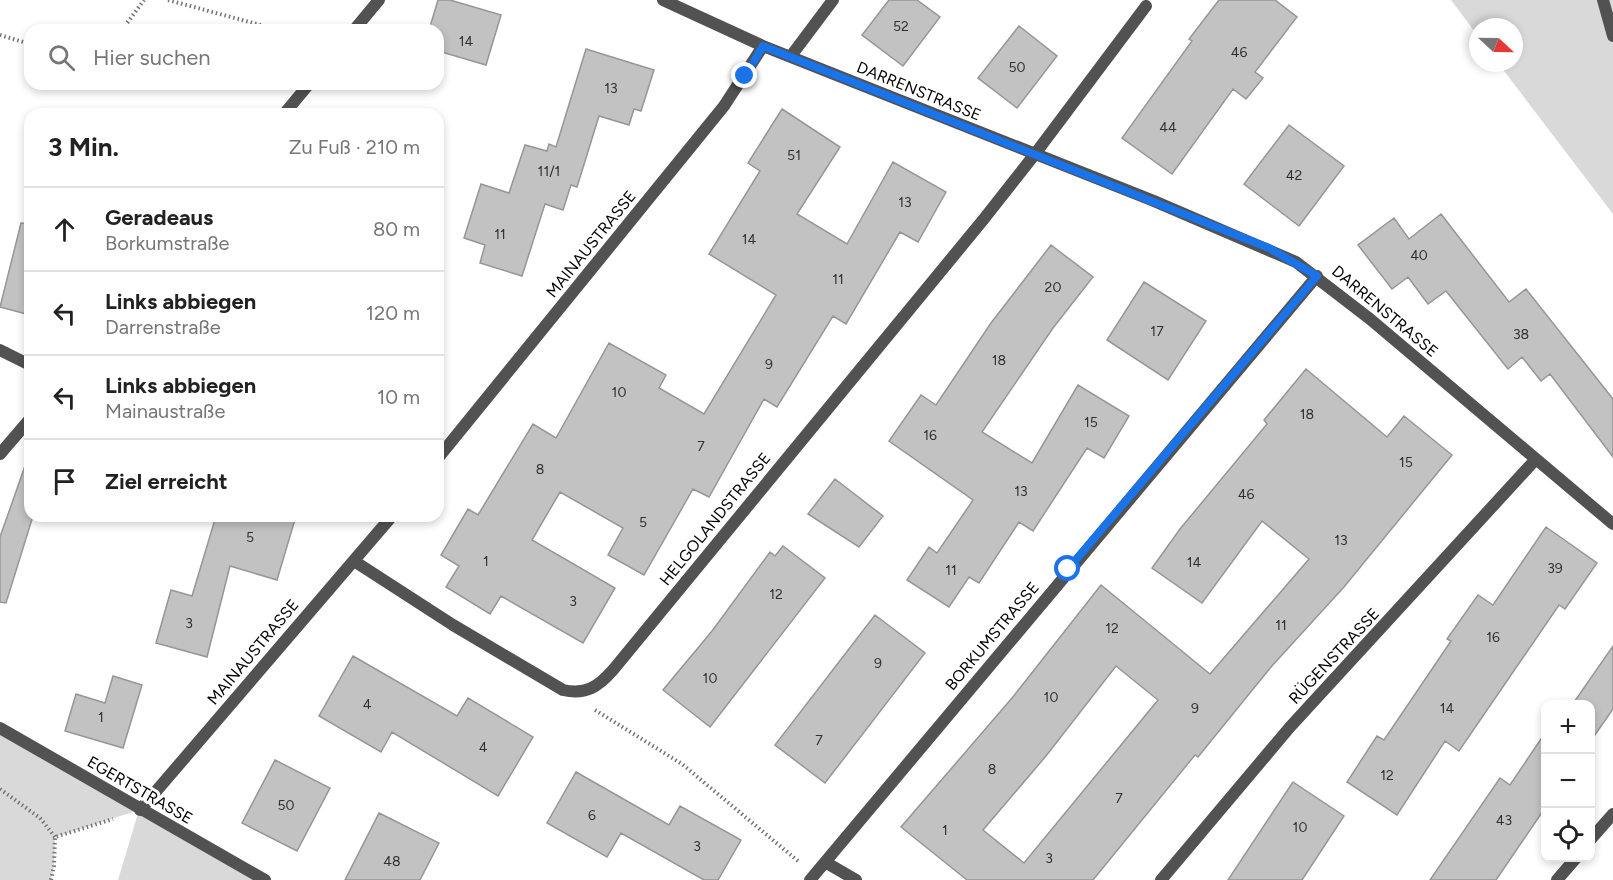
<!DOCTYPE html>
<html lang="de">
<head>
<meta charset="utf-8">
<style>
	:root { --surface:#fff; --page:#f6f6f6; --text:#222; --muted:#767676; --line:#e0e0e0 }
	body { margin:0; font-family:Figtree,sans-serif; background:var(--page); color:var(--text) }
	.controls { position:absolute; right:18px; bottom:18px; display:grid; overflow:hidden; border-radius:12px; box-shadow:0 3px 9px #0003 }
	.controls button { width:54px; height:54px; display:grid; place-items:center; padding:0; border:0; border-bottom:2px solid var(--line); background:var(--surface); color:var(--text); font:30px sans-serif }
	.compass { position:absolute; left:1469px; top:18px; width:54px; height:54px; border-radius:50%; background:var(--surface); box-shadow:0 3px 9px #0003; rotate:112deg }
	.stop { position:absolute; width:18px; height:18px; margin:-14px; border:4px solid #1a73e8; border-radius:50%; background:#fff }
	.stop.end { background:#1a73e8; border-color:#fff; box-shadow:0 2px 6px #0008 }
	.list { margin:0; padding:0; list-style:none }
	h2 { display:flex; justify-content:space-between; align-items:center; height:78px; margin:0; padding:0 24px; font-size:26px }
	h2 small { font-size:20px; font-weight:400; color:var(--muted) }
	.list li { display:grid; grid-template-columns:39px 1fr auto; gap:18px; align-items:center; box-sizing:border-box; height:84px; padding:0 24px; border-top:2px solid var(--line) }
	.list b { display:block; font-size:22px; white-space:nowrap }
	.list p { margin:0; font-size:20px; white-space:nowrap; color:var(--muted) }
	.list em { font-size:20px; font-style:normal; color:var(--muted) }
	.icon { flex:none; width:33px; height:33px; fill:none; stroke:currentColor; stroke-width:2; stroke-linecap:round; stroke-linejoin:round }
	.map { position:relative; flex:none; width:1613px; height:880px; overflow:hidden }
	.search { position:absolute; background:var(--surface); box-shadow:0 3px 9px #0003; left:24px; top:24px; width:420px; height:66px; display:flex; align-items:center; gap:15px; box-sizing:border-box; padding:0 21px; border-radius:18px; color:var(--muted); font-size:22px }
	.panel { position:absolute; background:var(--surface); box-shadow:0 3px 9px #0003; left:24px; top:108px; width:420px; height:414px; border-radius:18px }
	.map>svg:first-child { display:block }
	.green { fill:#d9d9d9 }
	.building { fill:#c2c2c2; stroke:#969696; stroke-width:1.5; fill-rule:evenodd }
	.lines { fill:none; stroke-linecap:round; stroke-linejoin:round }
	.path { stroke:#747474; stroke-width:4; stroke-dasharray:1.5 3; stroke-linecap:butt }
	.lane { stroke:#525252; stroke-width:12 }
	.street { stroke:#525252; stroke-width:12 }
	.route { stroke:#1a73e8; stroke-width:8 }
	.labels { text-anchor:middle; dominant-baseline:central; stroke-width:6; stroke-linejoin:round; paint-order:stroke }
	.number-label { font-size:14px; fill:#303030 }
	.street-label { font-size:16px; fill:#000; stroke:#fff }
</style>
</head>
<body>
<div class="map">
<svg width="1613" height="880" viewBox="0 0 1613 880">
	<rect width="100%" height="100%" fill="#fff"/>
	<path class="green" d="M1451 0H1613V214L1498 63H1514V27H1478V36Z
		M0 728 265 880H118L139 810 55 837 54 866 51 880H0Z"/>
	<path class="building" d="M438 0H450L501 15 486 65 438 51V30H429Z
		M889 0H917L940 17 903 66 862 35Z
		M1219 0H1275L1297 17 1255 72 1263 78 1246 99 1233 89 1172 174 1122 138 1192 41 1189 39Z
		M1019 26 1057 56 1017 108 978 78Z
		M586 49 654 70 641 111 634 109 629 125 599 116 577 187 571 185 563 210 545 204 522 276 480 263 485 245 464 238 481 184 509 193 525 145 547 151 549 144 556 147Z
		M782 109 840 147 797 214 847 244 893 162 946 192 918 242 900 232 846 324 833 316 777 407 764 399 709 497 693 489 644 575 608 555 623 528 560 492 532 540 615 588 583 643 501 596 490 614 446 587 459 566 441 555 468 509 478 515 533 424 556 438 609 343 666 375 659 388 704 414 776 295 709 254 760 171 748 163Z
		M1289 125 1344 166 1299 226 1244 184Z
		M1441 214 1509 302 1526 289 1613 399V457L1550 374 1541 381 1522 357 1508 369 1446 291 1428 304 1408 277 1392 289 1358 245 1394 218 1409 239Z
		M21 223 30 224V315L0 307Z
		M1051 245 1093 277 1053 328 982 432 1032 463 1078 385 1129 416 1104 458 1087 448 1033 531 1019 522 979 583 969 577 949 607 907 580 929 547 937 553 973 500 889 441 921 395 936 405 991 323Z
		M1144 282 1206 321 1168 380 1107 340Z
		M1306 369 1387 437 1404 416 1452 455 1344 587 1271 667 1198 757 1195 755 1093 880H967L901 827 1012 698 1101 585 1210 674 1309 559 1262 521 1202 603 1152 568 1180 529 1267 424 1264 420ZM1116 666 1158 700 1024 863 983 830 1046 756Z
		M25 466 30 468V516H33L6 603 0 602V537Z
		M835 479 883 516 859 547 808 514Z
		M216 516H296L277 580 230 566 207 657 156 643 171 590 192 596Z
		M1546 527 1597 563 1565 609 1559 605 1459 751 1445 741 1397 815 1347 782 1377 736 1384 740 1451 641 1447 639 1478 595 1493 605Z
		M783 546 825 578 710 727 663 690 712 631 770 552 775 556Z
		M875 615 925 653 825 783 775 745Z
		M1613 646V709L1590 742V705H1572Z
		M353 656 457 716 468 698 533 737 498 796 392 732 381 752 319 716Z
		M113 676 142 685 123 748 65 731 76 694 105 703Z
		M1545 733V808L1496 880H1430L1500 778 1510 785Z
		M275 760 330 788 297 851 242 823Z
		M576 772 669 825 680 806 741 840 718 880H704L621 833 607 857 547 823Z
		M1293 782 1344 816 1302 880H1228Z
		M379 813 439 843 420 880H345Z"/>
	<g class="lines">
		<path class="path" d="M168 0 279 30
			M122 30 144 0
			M0 35 30 44
			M595 710 682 764 798 861
			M0 789 40 818 55 837
			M51 880 54 866 55 837 113 819"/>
		<path class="lane" d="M1603 0 1613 36
			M791 56 833 0
			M1035 154 1146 6"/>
		<path class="street" d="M663 0 763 46 1154 201 1296 262 1370 319 1613 524
			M354 30 379 0
			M284 114 309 84
			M0 350 30 365
			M0 454 30 419
			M438 458 724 106 763 46
			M354 561 453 625 563 690C586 695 598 687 613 670L983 220 1035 154
			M0 728 265 880
			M140 810 392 516
			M1590 840 1613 814
			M825 862 856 880
			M810 880 1317 276
			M1161 880 1290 727 1536 459
			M1557 880 1576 858"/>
	</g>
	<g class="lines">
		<path class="route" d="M745 76 763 46 1269 248 1317 276 1068 569"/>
	</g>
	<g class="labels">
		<g class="number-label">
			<text x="901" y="26">52</text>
			<text x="466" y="41">14</text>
			<text x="1239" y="52">46</text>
			<text x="1017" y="67">50</text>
			<text x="611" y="88">13</text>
			<text x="1168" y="127">44</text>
			<text x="794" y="155">51</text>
			<text x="549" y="171">11/1</text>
			<text x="1294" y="175">42</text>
			<text x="905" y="202">13</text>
			<text x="500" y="234">11</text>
			<text x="749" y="239">14</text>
			<text x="1419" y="255">40</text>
			<text x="838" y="279">11</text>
			<text x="1053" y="287">20</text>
			<text x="1157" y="331">17</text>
			<text x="1521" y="334">38</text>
			<text x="999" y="360">18</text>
			<text x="769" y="364">9</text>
			<text x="619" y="392">10</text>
			<text x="1307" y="414">18</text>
			<text x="1091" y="422">15</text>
			<text x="930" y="435">16</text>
			<text x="701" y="446">7</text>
			<text x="1406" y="462">15</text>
			<text x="540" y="469">8</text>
			<text x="1021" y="491">13</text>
			<text x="1246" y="494">46</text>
			<text x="643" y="522">5</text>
			<text x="250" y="537">5</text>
			<text x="1341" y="540">13</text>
			<text x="486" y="561">1</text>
			<text x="1194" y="562">14</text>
			<text x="1555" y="568">39</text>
			<text x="951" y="570">11</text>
			<text x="776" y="594">12</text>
			<text x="573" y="601">3</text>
			<text x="189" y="623">3</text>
			<text x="1281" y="625">11</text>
			<text x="1112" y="628">12</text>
			<text x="1493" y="637">16</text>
			<text x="878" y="663">9</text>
			<text x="710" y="678">10</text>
			<text x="1051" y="697">10</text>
			<text x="367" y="704">4</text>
			<text x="1195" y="708">9</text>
			<text x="1447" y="708">14</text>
			<text x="101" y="717">1</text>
			<text x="819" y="740">7</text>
			<text x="483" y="747">4</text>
			<text x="992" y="769">8</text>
			<text x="1387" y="775">12</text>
			<text x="1119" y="798">7</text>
			<text x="286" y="805">50</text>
			<text x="592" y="815">6</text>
			<text x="1504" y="820">43</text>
			<text x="1300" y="827">10</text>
			<text x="945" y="830">1</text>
			<text x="697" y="846">3</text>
			<text x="1049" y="858">3</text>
			<text x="392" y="861">48</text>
		</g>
		<g class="street-label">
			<text transform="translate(919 91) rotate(22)">DARRENSTRASSE</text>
			<text transform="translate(591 244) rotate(-51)">MAINAUSTRASSE</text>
			<text transform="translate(1385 311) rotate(40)">DARRENSTRASSE</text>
			<text transform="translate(715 519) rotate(-51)">HELGOLANDSTRASSE</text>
			<text transform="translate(992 636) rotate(-50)">BORKUMSTRASSE</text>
			<text transform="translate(253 652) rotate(-50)">MAINAUSTRASSE</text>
			<text transform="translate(1334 656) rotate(-47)">RÜGENSTRASSE</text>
			<text transform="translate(140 790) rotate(30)">EGERTSTRASSE</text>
		</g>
	</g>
</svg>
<div class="controls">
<button>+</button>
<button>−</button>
<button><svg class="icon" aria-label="locate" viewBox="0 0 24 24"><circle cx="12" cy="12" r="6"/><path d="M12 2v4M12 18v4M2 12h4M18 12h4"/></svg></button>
</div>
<svg class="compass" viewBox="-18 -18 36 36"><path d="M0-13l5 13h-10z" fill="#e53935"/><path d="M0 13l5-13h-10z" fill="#767676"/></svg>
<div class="stop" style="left:1068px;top:569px"></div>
<div class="stop end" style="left:745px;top:76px"></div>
<div class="search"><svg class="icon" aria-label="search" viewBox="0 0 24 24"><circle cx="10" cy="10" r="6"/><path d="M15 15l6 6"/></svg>Hier suchen</div>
<section class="panel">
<h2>3 Min.<small>Zu Fuß · 210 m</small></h2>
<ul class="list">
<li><svg class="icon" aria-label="ahead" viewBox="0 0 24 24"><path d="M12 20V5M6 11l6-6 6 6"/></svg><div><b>Geradeaus</b><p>Borkumstraße</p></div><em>80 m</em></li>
<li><svg class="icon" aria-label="left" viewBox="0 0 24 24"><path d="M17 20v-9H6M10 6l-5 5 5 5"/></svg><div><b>Links abbiegen</b><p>Darrenstraße</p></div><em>120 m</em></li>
<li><svg class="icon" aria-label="left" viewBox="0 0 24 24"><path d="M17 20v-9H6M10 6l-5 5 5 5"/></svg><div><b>Links abbiegen</b><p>Mainaustraße</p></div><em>10 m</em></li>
<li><svg class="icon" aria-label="arrive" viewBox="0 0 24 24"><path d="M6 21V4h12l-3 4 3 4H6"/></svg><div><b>Ziel erreicht</b></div></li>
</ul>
</section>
</div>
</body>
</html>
